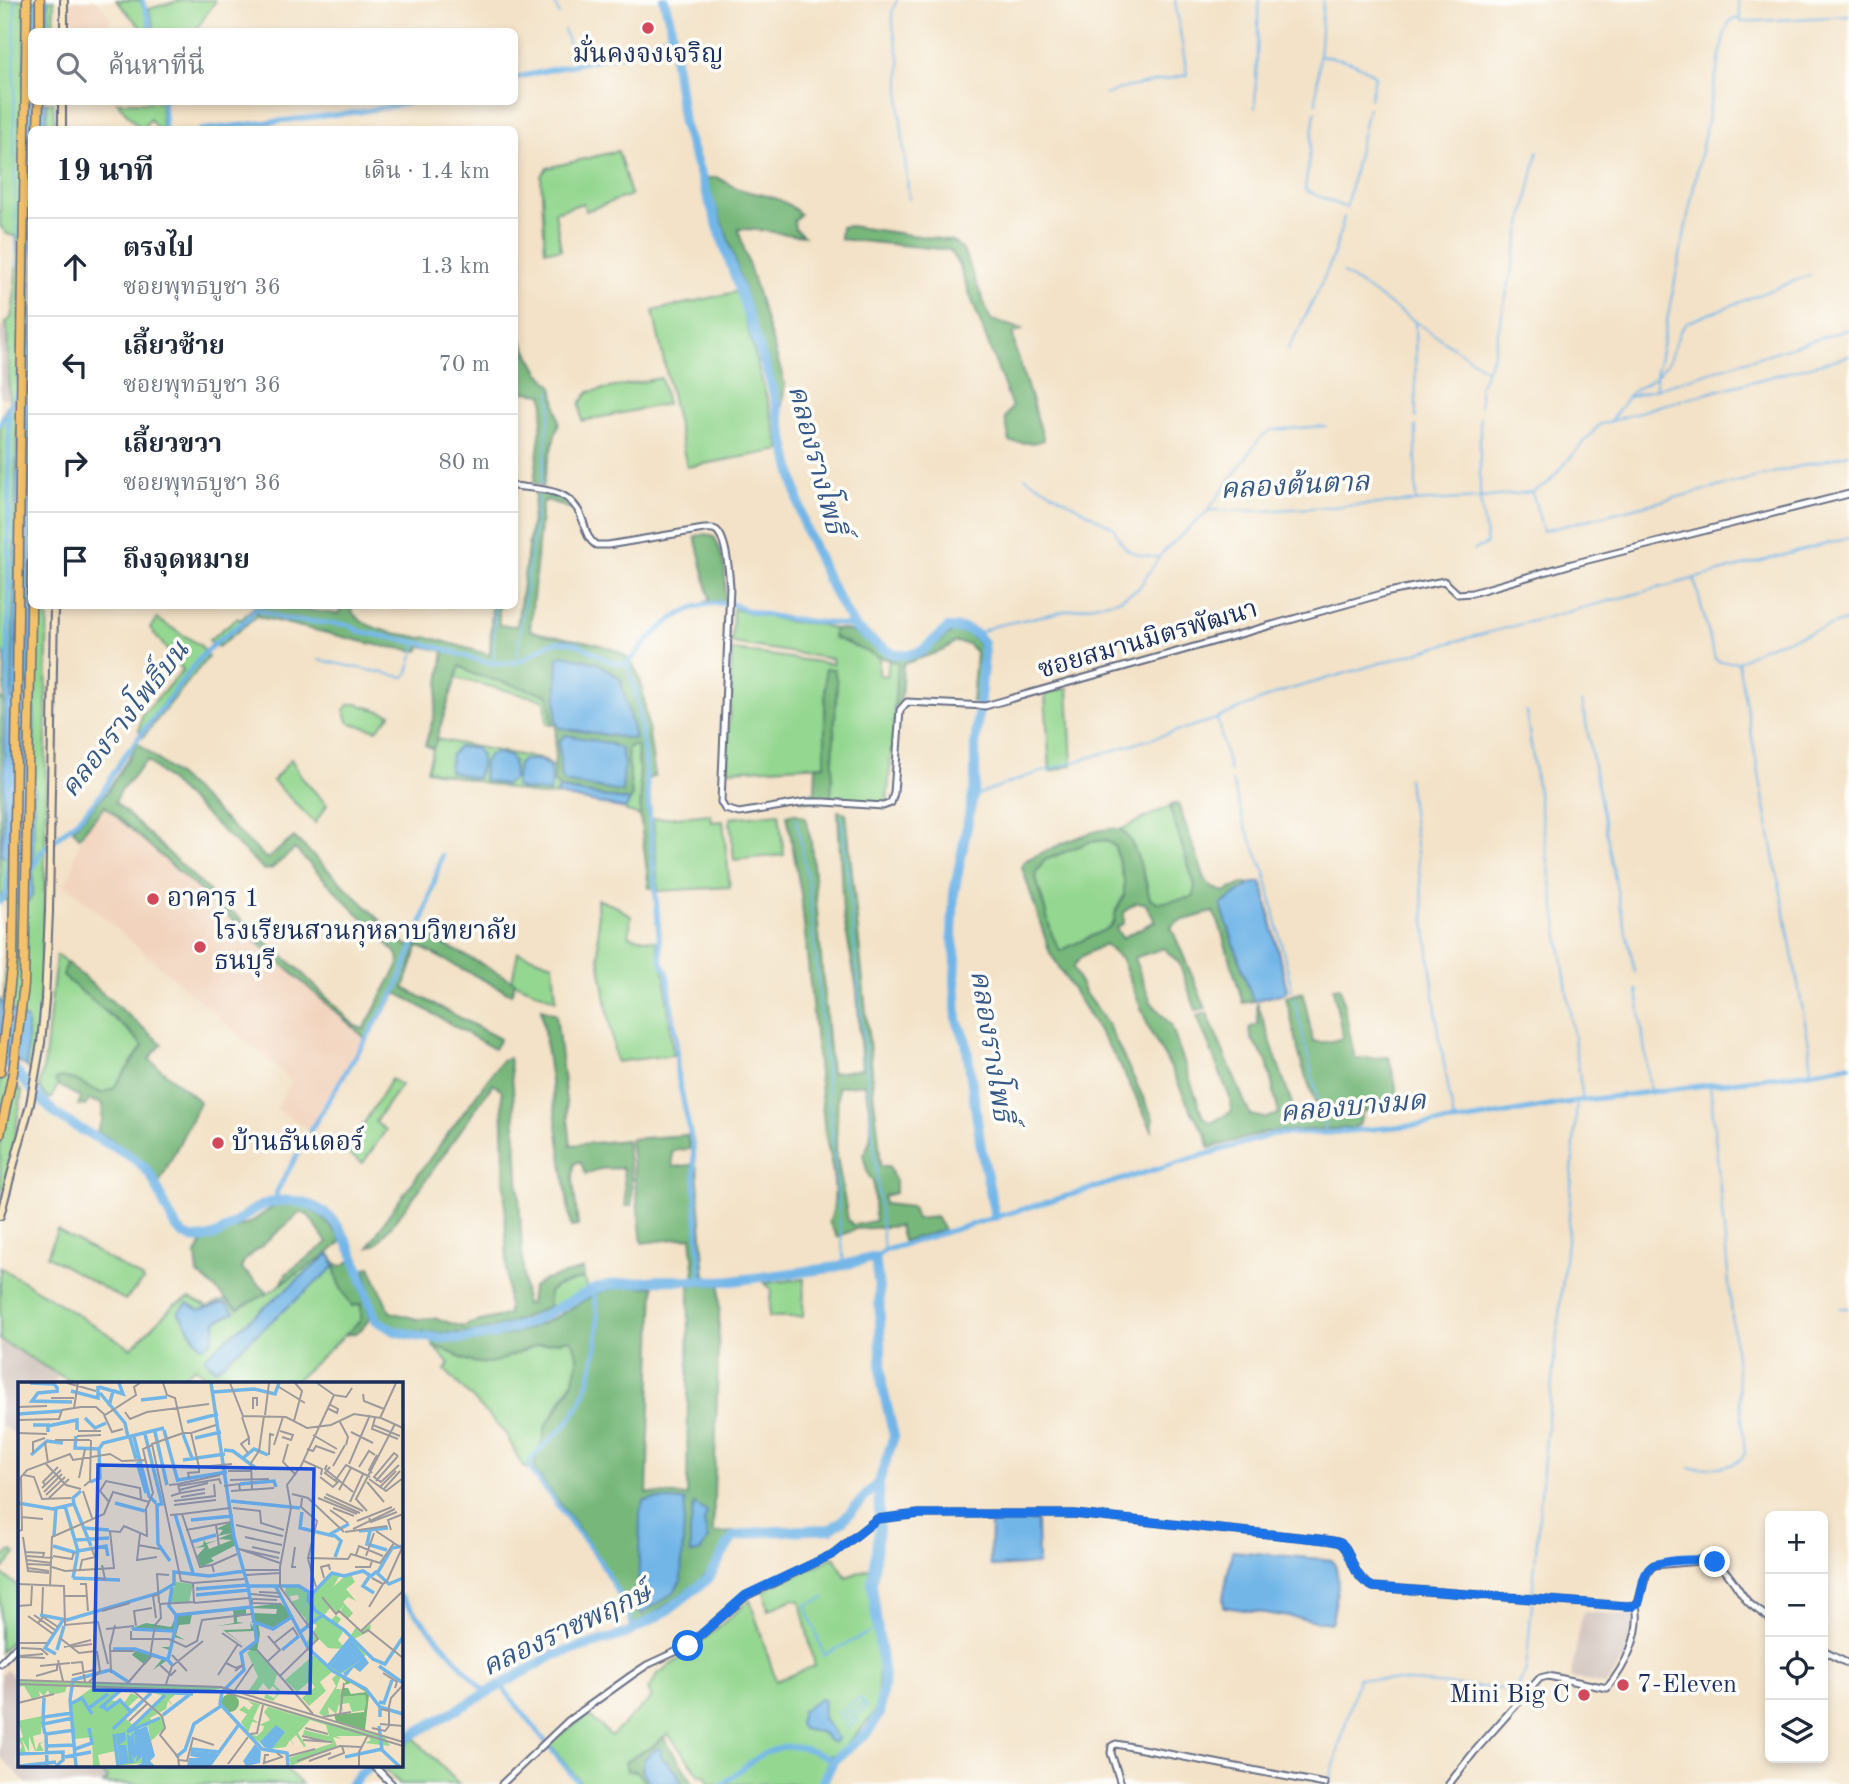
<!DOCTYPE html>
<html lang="th">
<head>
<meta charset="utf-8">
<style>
	:root { --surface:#fff; --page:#f6f6f7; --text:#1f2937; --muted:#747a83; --line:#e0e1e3 }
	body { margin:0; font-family:"Old Standard TT","Noto Serif Thai",serif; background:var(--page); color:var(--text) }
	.controls { position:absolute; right:21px; bottom:21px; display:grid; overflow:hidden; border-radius:10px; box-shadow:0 4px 10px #0003 }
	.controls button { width:63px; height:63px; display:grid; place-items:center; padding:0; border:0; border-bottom:2px solid var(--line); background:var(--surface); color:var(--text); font:35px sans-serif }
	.stop { position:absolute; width:21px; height:21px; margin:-16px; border:5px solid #1a73e8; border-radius:50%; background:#fff }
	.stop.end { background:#1a73e8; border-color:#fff; box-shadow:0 2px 7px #0008 }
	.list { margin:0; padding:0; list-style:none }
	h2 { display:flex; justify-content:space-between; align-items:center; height:91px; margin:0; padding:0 28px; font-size:30px }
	h2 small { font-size:23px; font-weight:400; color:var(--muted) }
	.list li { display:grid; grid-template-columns:46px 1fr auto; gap:21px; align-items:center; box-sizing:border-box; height:98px; padding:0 28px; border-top:2px solid var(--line) }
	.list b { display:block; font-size:26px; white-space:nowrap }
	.list p { margin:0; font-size:23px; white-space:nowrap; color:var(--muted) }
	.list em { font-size:23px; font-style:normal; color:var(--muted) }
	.icon { flex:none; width:38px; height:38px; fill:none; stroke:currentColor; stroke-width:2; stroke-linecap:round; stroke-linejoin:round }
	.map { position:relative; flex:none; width:1849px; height:1784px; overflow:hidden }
	.search { position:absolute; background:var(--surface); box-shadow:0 4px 10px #0003; left:28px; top:28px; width:490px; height:77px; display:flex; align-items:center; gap:18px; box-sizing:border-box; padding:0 24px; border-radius:10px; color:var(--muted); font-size:26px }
	.panel { position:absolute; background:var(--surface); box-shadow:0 4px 10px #0003; left:28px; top:126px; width:490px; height:483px; border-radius:10px }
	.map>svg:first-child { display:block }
	.built { fill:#f2d4be }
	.industrial { fill:#cfc0ba }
	.green { fill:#94d790; stroke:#588377; stroke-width:2; fill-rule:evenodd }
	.forest { fill:#77b87a; stroke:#49746c; stroke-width:2; fill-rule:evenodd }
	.water { fill:#72b6e8; stroke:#4672a3; stroke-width:2 }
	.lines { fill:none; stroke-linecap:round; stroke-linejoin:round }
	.stream { stroke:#72b6e8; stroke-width:2 }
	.canal { stroke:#72b6e8; stroke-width:5 }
	.river { stroke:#72b6e8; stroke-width:10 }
	.tertiary-casing { stroke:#676e83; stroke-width:9 }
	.secondary-casing { stroke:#676e83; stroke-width:10 }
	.motorway-casing { stroke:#676e83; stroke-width:11 }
	.tertiary { stroke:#fff; stroke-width:5 }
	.secondary { stroke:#fae7c3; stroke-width:6 }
	.motorway { stroke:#f3c26a; stroke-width:8 }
	.route { stroke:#1a73e8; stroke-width:9 }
	.poi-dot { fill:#d1495b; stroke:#fdfcf7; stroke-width:2.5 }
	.labels { text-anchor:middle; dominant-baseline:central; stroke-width:7; stroke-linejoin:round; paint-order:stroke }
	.poi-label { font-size:26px; fill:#1b2f5e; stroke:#fdfcf7; text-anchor:start }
	.street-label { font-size:26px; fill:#1b2f5e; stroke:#fdfcf7 }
	.water-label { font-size:28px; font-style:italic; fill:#355887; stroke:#fdfcf7 }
	.inset-river { fill:none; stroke:#72b6e8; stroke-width:3.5 }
	.inset-road { fill:none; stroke:#9d9a9d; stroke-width:2 }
	.view { fill:#1d4ed8; fill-opacity:0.15; stroke:#1d4ed8; stroke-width:3.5 }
	.inset-edge { fill:none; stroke:#1b2f5e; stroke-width:3.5 }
</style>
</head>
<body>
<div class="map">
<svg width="1849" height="1784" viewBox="0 0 1849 1784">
	<rect width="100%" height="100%" fill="#fdfcf7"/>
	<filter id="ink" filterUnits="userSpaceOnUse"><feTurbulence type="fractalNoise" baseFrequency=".0143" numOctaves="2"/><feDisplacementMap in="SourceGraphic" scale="14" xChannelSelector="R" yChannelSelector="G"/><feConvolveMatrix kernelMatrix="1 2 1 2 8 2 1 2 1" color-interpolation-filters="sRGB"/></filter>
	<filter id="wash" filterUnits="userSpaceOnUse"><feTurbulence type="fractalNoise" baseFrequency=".00686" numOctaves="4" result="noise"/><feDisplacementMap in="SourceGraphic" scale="28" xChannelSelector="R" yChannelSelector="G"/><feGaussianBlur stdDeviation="1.57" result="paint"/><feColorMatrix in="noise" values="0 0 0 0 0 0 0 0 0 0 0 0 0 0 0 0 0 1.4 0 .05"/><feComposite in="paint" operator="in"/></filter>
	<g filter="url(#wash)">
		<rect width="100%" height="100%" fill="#f3e2c7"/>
		<path class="built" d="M71 0H96L112 18 99 31H86L71 17Z
			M104 806 365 1038 323 1104 310 1130 276 1109 292 1081 65 884 72 872 76 851 81 840 79 837Z"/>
		<path class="industrial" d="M5 323 7 325 9 396 4 399 0 395V329Z
			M0 1340 59 1375 53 1383H19V1436L0 1425Z
			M1583 1612 1636 1616 1624 1659 1606 1685 1570 1678Z
			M7 1670 19 1683V1765H95L109 1779 103 1784H27L0 1756V1676Z"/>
		<path class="green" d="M0 0H54L53 31 32 32V102H53L55 128 32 130V606H48C43 761 51 919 33 1074L27 1067 26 1020 4 1005 8 900H0V698L4 702 5 656 0 651V421L9 402 7 325 5 323 11 318C16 290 17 265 18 237L7 234 0 226Z
			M116 0H140L146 13 150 31H144Z
			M181 0H215V2L195 31H155L149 9Z
			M117 102H161L162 129H157L150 119 143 129H140Z
			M618 151 631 195 586 211 583 203 555 212 561 250H545L541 176 547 168Z
			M737 290 781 450 687 467 653 311 735 292Z
			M661 378 667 404 582 421 580 403 589 392Z
			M254 607V611L258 615 218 647 209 640 237 618 241 620Z
			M733 609 791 622 819 624 833 629V637L879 657V675L887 676 889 660 899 662 887 803 831 800V768L825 765 727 770 732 650 833 664 832 659 732 643Z
			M157 619 200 645 208 657 143 737 139 730 142 715 183 670 150 628Z
			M460 666 473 674 549 695 552 725 547 724 545 700 456 678Z
			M1068 688 1072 765 1050 772 1045 694Z
			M349 704H357L391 714 377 730 349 723 344 710Z
			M436 739 545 760 553 767 554 782 561 789 558 790 557 795 542 796 427 770Z
			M630 746H637V748L641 797 640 816 627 812 625 809 632 797 627 749Z
			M291 759 303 779 327 805 315 823 273 781Z
			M1174 804 1170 809 1195 886V897L1159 903 1150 899 1144 874 1120 830Z
			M779 813 784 855 734 860 730 818Z
			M711 814 712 822 723 821 730 887 658 891 653 819Z
			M1107 840 1115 847 1124 880V896L1116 910 1114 922 1109 928 1060 951 1052 935 1035 874 1044 860 1089 842Z
			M597 899 617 907 631 916 629 936 656 941 665 977 673 1055 616 1062 599 958Z
			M518 952 553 964 556 1000 515 983 512 980Z
			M56 956H59L66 962 63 976 129 1031 143 1046 113 1089 101 1093 75 1080 56 1081 58 1085 52 1097 48 1099 39 1087 45 1060Z
			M0 1070 22 1092 10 1165 0 1199Z
			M391 1079 401 1085 375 1122 386 1130 363 1163 346 1153Z
			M57 1230 142 1278 143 1281 125 1300 47 1256Z
			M329 1253 336 1263C332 1278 344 1294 352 1306L361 1303V1320L293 1383H195L204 1376 195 1367 175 1383H108L106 1381H99L96 1383H73L0 1340V1267L131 1348 174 1305 190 1298 208 1307 225 1300 238 1309 268 1293ZM328 1255 333 1267 216 1369 211 1367 206 1356ZM194 1306 199 1310 217 1307 216 1325 211 1342 201 1346 189 1331 184 1317Z
			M584 1278 588 1288 556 1305 549 1306V1292L557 1286Z
			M804 1279 803 1317H769L771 1289 765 1283Z
			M571 1339 577 1349 579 1370 545 1428C545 1444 533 1455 535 1471L523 1467 506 1434 445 1370 449 1364 434 1347C452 1349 460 1362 480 1363 500 1365 519 1350 538 1345 548 1342 560 1341 571 1339Z
			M11 1551 16 1554 0 1572 19 1587V1633L0 1652V1562Z
			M834 1557 846 1577 871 1568 874 1632 879 1667 877 1708 871 1718 837 1755H830L820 1784H710L704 1774 700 1775 668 1734 645 1752 637 1771 646 1784H582L548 1742 589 1715 611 1736 652 1698 648 1690 659 1673 688 1653 750 1600 776 1681 815 1666 800 1601 793 1599 768 1610 764 1590Z
			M414 1738 459 1784H400L380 1765H401V1748Z
			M95 1765H281L302 1784H103L108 1779Z"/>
		<path class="forest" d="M717 177C725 182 734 188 743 190 767 197 780 195 800 214L794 221 795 229 804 236C782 235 760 228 738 229L785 384 781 411 729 241 705 179Z
			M849 226 953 241 963 250 991 320 1022 329 1013 334 1016 351 1044 440 1032 443 1010 442 1005 418 1012 407 959 266 950 250 840 239 841 227Z
			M514 323 518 334 539 372 553 387 559 422 547 464 543 487 534 483 544 402 543 394 515 391Z
			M536 491 564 499 572 505 571 509 547 500 542 504 530 630C555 640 607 639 626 657 635 664 639 676 642 686L655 776 648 779 657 888H649L640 816 641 796 637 746H630L627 749 632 797 630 801 561 789 554 782 556 724 552 725 549 695 473 674 460 666 433 749 425 745 434 716 444 651 421 646 419 651 381 646 260 617 254 611V606H276L339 614 341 606H353L352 612C368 632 399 633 422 638L429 637 490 655 492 606H499V625L517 626ZM597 663 620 678 624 698 561 728ZM559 741 622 792 565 782 561 777Z
			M707 534 715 538C725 559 728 578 724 601L705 602 710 599 695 536Z
			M833 629C838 629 844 629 849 631 870 638 886 661 910 656 930 653 941 637 959 629 992 640 980 675 977 702H972L976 652 968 644 955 642 944 650 903 664 901 699 894 708 898 662 879 657 833 637Z
			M825 669H834L837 683 831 800 802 801 800 797 815 792 816 766 825 765Z
			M138 743 180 778 267 859 294 837 407 946H410L415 929 512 980 515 983 511 994 418 946 404 988 500 1039 494 1049 397 993 365 1038 105 806 79 837 73 829 107 792ZM147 760 264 870 271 869 295 849 398 955 399 964 364 1029 355 1026 298 969 215 897 115 802 121 790Z
			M1174 804H1178L1206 881 1213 888 1225 892 1244 883 1251 884 1221 905 1253 1001 1243 1003 1219 923 1213 912 1177 922 1171 927 1206 1008 1196 1010 1179 963 1164 948 1134 958 1151 1002 1171 1025 1203 1117 1211 1123 1231 1112 1230 1098 1197 1016 1207 1013 1250 1115 1265 1118 1279 1114 1267 1062 1252 1039 1249 1028 1258 1024 1257 1002 1295 1113 1314 1112 1316 1105 1301 1062 1286 997 1303 992 1313 1041C1323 1044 1333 1041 1343 1038L1333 988 1340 987 1355 1059 1389 1057 1401 1108 1363 1111 1359 1125 1353 1128 1266 1132 1209 1148 1207 1136 1190 1109 1171 1068 1151 1033 1122 960 1105 944 1082 956 1073 967 1084 992 1107 1023 1153 1118 1152 1130 1120 1065 1050 953 1022 867 1023 863 1028 859C1047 851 1103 822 1121 830 1135 837 1146 883 1150 899L1159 903 1194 897 1195 885 1170 809ZM1107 840 1115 847 1124 880V896L1116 911 1114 922 1109 928 1060 951 1052 935 1035 874 1045 860 1089 842ZM1135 903H1145L1155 921 1122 938 1116 928 1124 923V912Z
			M838 811 846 813 872 1071C872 1103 881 1134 880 1166H889L895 1182V1193L884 1196V1204L912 1207 916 1219 936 1217 944 1230 903 1241 899 1226 856 1229 837 1237 829 1222C841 1197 831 1160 825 1134L801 894 787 815 794 813 805 817 811 841 831 1073 862 1069 857 989 843 914ZM865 1084C868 1105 878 1137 863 1154L868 1174 873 1182 875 1221 853 1225 848 1220 836 1151 838 1087Z
			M66 962 162 1044 149 1059 200 1102 159 1183 141 1159 97 1131 102 1121 103 1104 89 1100 85 1106 78 1105 81 1098 58 1085 55 1081 61 1077 75 1080 101 1093 113 1089 143 1046 129 1031 63 976Z
			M541 1009 556 1014 571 1145 626 1140 631 1177 632 1206H626L623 1168 600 1169 586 1174 580 1161 574 1164 573 1179 578 1226 571 1227Z
			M509 1058 513 1086 525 1304H530L532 1288 542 1281 583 1269 584 1278 557 1286 549 1292V1306C504 1329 474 1336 423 1332 410 1331 392 1329 382 1320 371 1309 369 1283 365 1268L370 1267 390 1312 417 1319 434 1318 463 1327C478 1319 493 1320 508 1314L502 1090 493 1084 419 1190 377 1244 369 1247 387 1217 502 1060Z
			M687 1135 690 1149 672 1151 673 1167 691 1165 697 1167 705 1279 695 1278 691 1237 642 1243 630 1139Z
			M293 1202C319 1212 326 1218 342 1241L329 1253 282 1283 286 1274 327 1243 309 1216 301 1212 244 1261 241 1268 268 1293 238 1309C223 1298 213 1285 198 1274L196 1255 202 1242 251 1222 279 1203Z
			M352 1260 370 1317C364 1328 359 1334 345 1335L361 1320V1304L352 1306C345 1295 333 1278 336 1264L342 1266Z
			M689 1285H720L713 1533 739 1532 736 1540 700 1581 635 1627C610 1568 574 1521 535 1471 533 1455 545 1444 545 1428 561 1402 590 1370 571 1339 560 1341 549 1342 538 1345 519 1350 500 1365 480 1363 460 1362 452 1349 434 1347L433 1339C470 1349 525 1333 558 1316 569 1310 591 1295 600 1292 618 1286 636 1286 654 1287L647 1493 687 1496Z
			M663 1737 692 1781 690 1784H682L670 1765 661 1757 644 1759 642 1770 651 1784H646L637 1771H627L625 1762C638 1751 652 1751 663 1737Z"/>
		<path class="water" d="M25 0H48V31L32 32V102H47L46 129 32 130 31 270H22Z
			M31 281 32 606H35L33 893 29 901 19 904 8 899V859L1 854 3 827 4 703 12 699 20 284Z
			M564 655 597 663 620 678 635 739 561 728 556 723 558 657Z
			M566 735 608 743 621 749 624 766 622 792 565 782 561 777 559 741Z
			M458 747 475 748 481 755V766L477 778H473L449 771 451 755Z
			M498 753 509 756 513 761 514 779 505 785 483 780 484 762 489 755Z
			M523 760H539L549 765 552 784 549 793 521 789 515 786 518 764Z
			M561 789 630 801 625 809 557 795 558 790Z
			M1262 882 1287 990 1285 993 1253 1001 1221 905 1251 884Z
			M0 999 4 1005 27 1020V1067L0 1051Z
			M328 1255 332 1257 334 1267 216 1369 205 1359 206 1356Z
			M188 1303 199 1310 225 1303 235 1312 216 1321C214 1332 214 1346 201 1346 193 1337 186 1319 179 1314V1311Z
			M655 1499 685 1501 681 1581 674 1592 642 1614 638 1610 640 1512 644 1501Z
			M694 1504 707 1512 704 1522 708 1539 701 1551 690 1554V1531Z
			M993 1521H1037L1038 1564 994 1567 990 1565 991 1524Z
			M1232 1551 1332 1560C1343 1575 1335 1603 1332 1621L1330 1623 1224 1607 1223 1598Z
			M820 1699 824 1700 823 1718 838 1739 835 1743 828 1740C823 1729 812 1732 802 1729L799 1724 802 1711Z
			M658 1748 661 1749V1757L677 1772 682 1784 650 1783 642 1770 644 1759Z"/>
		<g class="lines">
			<path class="stream" d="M15 0 14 139 17 267
				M554 0 559 15
				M897 0 892 12 894 33 900 61V111L909 199
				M1738 0 1741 22 1849 16
				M564 30 576 65
				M1320 56C1341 58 1359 62 1375 76L1370 99
				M1105 95 1120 89 1187 75 1175 0
				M1316 103 1323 0
				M1255 108 1259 0
				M1315 112 1305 190 1346 208 1368 108
				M1343 273 1487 370
				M1415 322 1416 418
				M1288 349C1311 306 1334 265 1344 217
				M1658 374 1669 361 1680 331 1688 322 1810 275
				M1656 389V376L1724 36 1729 22 1741 17
				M1629 397 1849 329
				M1480 406V385L1493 355 1538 151
				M1611 420 1631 393 1654 378
				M1416 426V501
				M1025 477 1114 528C1123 553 1134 556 1159 557
				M541 485 551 405 550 391
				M1534 491 1548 483 1599 425 1659 406 1849 356
				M1209 509 1260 438 1271 430 1326 426
				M1474 550 1487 544 1480 498V418
				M1694 578 1715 659 1721 662H1738L1764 647 1849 620
				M494 606V663
				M976 634 994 626 1118 600 1138 589 1162 553 1209 510 1260 511 1480 498 1532 492 1543 531 1849 454
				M319 660 403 677 407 675 417 643
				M1738 662 1802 1006 1810 1050 1811 1072
				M516 663 539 494
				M1582 701 1618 896 1635 972
				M1526 711 1583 1100
				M1217 719 1230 772
				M1408 778 1438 1028 1454 1121
				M1232 781 1245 826 1265 872 1292 990
				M972 797 1025 777 1213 720 1281 692 1460 640 1849 538
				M796 818 809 887 844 1265
				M842 818 884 1251
				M1637 989 1650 1091
				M1294 998 1326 1133
				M1840 1308H1849
				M1690 1468C1708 1467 1737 1471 1745 1453L1710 1083
				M1532 1597 1545 1447 1568 1231 1577 1101
				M825 1598 806 1605 824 1655 871 1632
				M837 1714 860 1698 867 1707 843 1724
				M839 1719 863 1704
				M845 1730 858 1721 855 1717
				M1329 1784 1358 1678 1516 1690 1526 1671 1532 1602"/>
			<path class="canal" d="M142 0 153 32
				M514 78 626 53 671 34
				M163 102 165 130
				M200 130 359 112 414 102
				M0 424 21 387
				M627 664 636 692 645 761 661 960 667 972 676 1037 677 1072 693 1146 701 1281
				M8 707 9 405
				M28 872 34 868 40 853 82 816 101 794 122 759 200 658 215 643 249 618 255 608 284 619 349 625 359 631C383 637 408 640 433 646 459 652 482 666 510 663 534 662 539 638 569 642 591 645 606 667 627 664 655 633 684 597 730 604 736 605 741 608 746 610 756 613 767 615 778 617 803 622 829 621 854 627
				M7 889 8 853
				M0 902 12 884
				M6 1050 9 1064
				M310 1131 397 988 423 920 442 855
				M275 1202 277 1191 306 1139
				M875 1257 886 1250 1274 1134 1328 1133 1463 1121 1577 1101 1804 1073 1849 1065
				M592 1290C606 1325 592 1390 570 1420 559 1435 536 1449 529 1464L533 1473 598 1558 626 1607 634 1630
				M401 1597 485 1692
				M500 1684 579 1784
				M723 1784C764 1751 782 1732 833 1761"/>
			<path class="river" d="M664 0 670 22 683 123 772 386 804 525 828 580 854 627 879 646 894 654 909 655 922 651 948 628 967 629 976 634 983 643 984 656 975 747V785L954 893 952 935 956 959 955 978 957 1020 966 1042 981 1147 995 1216
				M0 1055C18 1072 40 1102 59 1116 85 1136 129 1148 149 1173 160 1188 171 1230 186 1236 214 1248 236 1219 257 1208 287 1192 324 1203 341 1231 358 1258 364 1290 376 1320L395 1331 422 1337 461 1339 491 1335 529 1323 592 1290 608 1285 659 1280 732 1281 831 1268 875 1257 879 1289 882 1385 894 1436 879 1482V1528L872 1584 884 1678 879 1714 869 1731 833 1761 822 1784
				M401 1741 554 1655 626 1634 665 1612 708 1579 733 1537 760 1532 831 1529 842 1521 879 1482
				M351 1784 370 1765"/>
		</g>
	</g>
	<g filter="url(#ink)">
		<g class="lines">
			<defs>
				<path id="tertiary" d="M514 486C545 490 572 488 583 521 586 530 587 539 596 545H608L704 529C708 529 712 528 716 530 727 538 729 574 730 587L721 802 725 809 739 813 806 802H825L883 806 891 803 894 793 900 710 907 702 985 706 1389 592 1444 581 1458 594 1472 593 1572 564 1849 494
					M1636 1605C1645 1592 1641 1575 1654 1565L1711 1560C1728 1568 1736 1588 1748 1602 1755 1609 1763 1613 1770 1619
					M1823 1651 1849 1664
					M0 1663 19 1644
					M373 1765 392 1784
					M502 1784 568 1721 632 1675 647 1665 688 1646 746 1596 833 1554 877 1519 919 1514H1074L1317 1539C1324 1540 1333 1540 1340 1543 1353 1550 1349 1575 1373 1587L1627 1606 1636 1605
					M1121 1784 1111 1753 1112 1746 1116 1744 1325 1784
					M1449 1784 1474 1752 1540 1678 1548 1676 1607 1688C1625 1667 1642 1633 1636 1605"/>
				<path id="secondary" d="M64 32V0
					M62 130V102
					M0 1216 30 1104 41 1043 45 1000 49 912 54 606"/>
				<path id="motorway" d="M40 32V0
					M38 130 39 102
					M0 1072 13 959 27 0
					M0 1135 13 1073 24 985 32 563"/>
			</defs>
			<use href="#tertiary" class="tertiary-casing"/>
			<use href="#secondary" class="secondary-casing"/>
			<use href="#motorway" class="motorway-casing"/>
			<use href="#tertiary" class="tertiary"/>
			<use href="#secondary" class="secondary"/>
			<use href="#motorway" class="motorway"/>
		</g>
	</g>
	<g class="lines" filter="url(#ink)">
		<path class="route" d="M688 1646 746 1595 833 1554 877 1519 919 1514H1074L1317 1539C1324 1540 1333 1540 1340 1543 1353 1550 1349 1576 1373 1587L1626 1606H1633L1639 1602C1642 1592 1642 1577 1649 1569 1657 1559 1704 1558 1715 1562"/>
	</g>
	<g class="poi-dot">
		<circle cx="648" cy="28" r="7"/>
		<circle cx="153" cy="899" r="7"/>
		<circle cx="200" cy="947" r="7"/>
		<circle cx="218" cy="1143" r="7"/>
		<circle cx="1623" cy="1685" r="7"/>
		<circle cx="1584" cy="1695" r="7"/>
	</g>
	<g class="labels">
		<g class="poi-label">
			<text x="648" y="55" text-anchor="middle">มั่นคงจงเจริญ</text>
			<text x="167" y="899">อาคาร 1</text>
			<text x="214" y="932">โรงเรียนสวนกุหลาบวิทยาลัย<tspan x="214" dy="30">ธนบุรี</tspan></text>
			<text x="232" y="1143">บ้านธันเดอร์</text>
			<text x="1637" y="1685">7-Eleven</text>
			<text x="1570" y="1695" text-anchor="end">Mini Big C</text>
		</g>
		<g class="street-label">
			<text transform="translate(1148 640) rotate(-16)">ซอยสมานมิตรพัฒนา</text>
		</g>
		<g class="water-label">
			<text transform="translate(815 460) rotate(75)">คลองรางโพธิ์</text>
			<text transform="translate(1295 487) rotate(-3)">คลองต้นตาล</text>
			<text transform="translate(126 720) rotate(-52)">คลองรางโพธิ์บน</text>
			<text transform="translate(990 1046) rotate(81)">คลองรางโพธิ์</text>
			<text transform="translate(1353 1108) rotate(-5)">คลองบางมด</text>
			<text transform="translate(567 1631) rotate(-25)">คลองราชพฤกษ์</text>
		</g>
	</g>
	<g transform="translate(18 1382)">
		<rect width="385" height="385" fill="#f3e2c7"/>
		<path d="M315 191 322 193 315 205 326 195 333 193 337 200 328 207 338 219 330 215 325 220 335 231 330 237 322 230 326 223 319 231 312 226 305 235 312 239 318 233 323 237 319 243 325 250 320 258 326 265 338 245 342 249 353 242 352 249 336 257 348 273 336 283 342 290 335 285 324 291 318 307H323L322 315 347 313 348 321 347 328 334 330 331 321 324 322 325 331 321 322 318 332 310 325 311 333 305 334 301 331 318 304 314 297 319 292 315 289 302 300 308 309 291 324 284 316 297 305 292 299 279 310 267 298 297 272 311 285 325 267 310 266 301 257 291 265 288 261 299 244 295 240 288 245V237L272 220 281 217 280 213 272 214 273 218 267 210 268 205H285L295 212ZM336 260 345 275 323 291 315 280 320 274 330 284 321 273ZM158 200 175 202 171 221 151 220ZM237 267 259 292 256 302 263 309 255 319 246 316 248 312 256 316 260 310 255 304 251 308 245 301 237 313 229 311 240 295 229 270ZM0 298 183 304 206 306 173 312 144 335 147 346 133 359 136 374 133 377 131 370 132 378 124 370 123 359 124 347 129 345 133 359 130 344 121 346 124 379 132 380 100 384 97 369 80 373 82 384H75L74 355 57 357 53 321 75 305 49 304 47 310 32 313 30 308 26 314 21 309 22 314 14 317 6 304 0 305ZM105 306 125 307 145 314 115 343 107 336 116 328 122 329 110 325 121 315 113 311 106 321 92 318ZM157 313H171L135 340 132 336 148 327 150 319 155 324 151 318ZM230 319 367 355 372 364 347 361 353 358 349 354H318L324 357 315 355 319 364 273 384 271 376 315 361 285 353 286 348 311 354 308 343 242 322 235 337 241 341 234 340 230 351 223 340 229 332 221 328 226 324 231 328 235 323ZM250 325 292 338 280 351 288 364 279 369 286 365 278 353 273 358 276 364 272 358 268 365 250 367 231 352 239 354 245 348 246 344 241 343 252 338 246 330ZM24 334 23 352 15 354 18 369 21 361 26 360 22 362 26 369H17L11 354V370L4 357 8 371 0 372 4 364 0 357 5 355 0 339Z" fill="#94d790" fill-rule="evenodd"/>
		<path d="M213 140 218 163 193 176 196 179 215 170 183 185 179 174 187 165 176 166 185 163 186 158 188 161 200 158 189 162 191 167 214 158 200 157 214 151 200 154 205 148 198 147ZM263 221 275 234 255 246 240 241 242 252 239 269 230 268 237 261 236 249 209 250 228 265 205 248 233 247 232 240 239 253 233 231 258 232 259 227 228 226V232L219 235V240L226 241 199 244 216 241 215 227ZM185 230 174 232 172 242 161 243 158 253 167 258 156 255 151 277 135 288 144 277 134 275 127 283 114 273 118 268 149 276 151 268 143 265H152L156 250 112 247 128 241 153 245 159 232ZM319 292 345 305 351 313 347 348 318 339 316 333 346 330 348 321 347 313 322 315 324 306H330L333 312 348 310 333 301 326 303 328 300ZM203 321a9 9 0 1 1 18 0a9 9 0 1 1-18 0Z" fill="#77b87a"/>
		<path d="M334 257 351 281 342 290 336 285 328 295 325 291 344 277 323 291 312 284ZM258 343 267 350 254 367 246 365 242 360ZM129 344 137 374 132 379 137 384H117L124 381V375L118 380 119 373 116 377 114 373 116 381H111L109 352 113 355 115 350 117 366 116 349ZM107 350 108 358 101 363H108L111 381 102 383 98 352ZM237 362 243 369 242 381 228 384 225 379ZM173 367 177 369 199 371 190 384H169L171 376H182L172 374Z" fill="#72b6e8"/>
		<path class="inset-river" d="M12 1 36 2 40 7M193 1 216 155 230 204M81 5 95 9 91 24M41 9 20 11 14 19 54 20M53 9 80 16V4M96 9 105 12 101 1M195 10 236 7 257 12 261 1M82 11 107 41 110 55M123 18 149 15M0 32 43 29M67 36 77 46 88 41M169 40 200 32M15 43H30V50M30 44 59 38V48M146 48 160 100M137 50 149 103M127 52 144 122 139 123 140 162 152 179M165 52 174 76M58 54 57 66 81 67 85 61 146 46M116 55 131 114 138 121M112 56 118 77M177 56 203 50M206 68 215 69 239 87M13 73 29 59 45 61M225 76 236 67 250 73M165 78 207 72M119 80 128 111M160 98 209 90M72 100 82 96 81 68M222 102 256 99 258 105M213 119 282 126M0 121 35 127 56 122 55 116 63 109M97 121 127 129M56 122 73 164M47 124 60 169 55 196M284 130 282 146 316 154M157 132 175 191M173 138 215 134M66 146 91 148M341 149 370 146M352 149 349 162 369 168M36 154 38 126M57 158 91 156M173 160 198 153M35 164 59 171M60 169 88 164 90 174M317 175 323 159 314 151 331 142M360 190 374 166 385 164M351 195 345 204 356 211M55 196 102 198M154 205 151 224 158 233 157 248 150 278 154 283M258 205 290 266 315 289 348 307 362 325V335M178 207 230 203M291 210 290 218 298 229 326 248 355 277 367 282 385 255M178 213 231 208M22 233 49 238 141 211 156 202V190L191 194 226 189M159 233 233 225M234 239 255 247 275 234M114 247 157 249M281 251 303 234M95 267H117L150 278M39 268 46 244M264 268 281 254M38 272 27 266 45 238M310 284 333 256M361 284 385 301M92 288 112 301M128 309 175 312M361 320 366 321 374 298M52 322 64 316 74 332M85 324 89 328 102 318 113 330M362 325 385 332M71 326 90 312M82 326 102 309M145 333 171 313M25 337 26 316M25 341 26 335 54 331M361 344 364 368 381 384M95 347 133 311M110 349 147 313M109 350 142 336M27 352 25 342 55 336M96 352 100 384M29 364 57 363M57 367 74 361 71 346M173 367 202 370M0 372 45 370V378L38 384M47 375 73 370M158 375 167 368 176 342 203 324M327 375 364 367M2 384 38 380M29 384 28 352 57 348M58 384 52 318 55 298 92 288M191 384 222 341M270 384 269 371 244 367 202 322 204 310 226 288 223 271 239 259 230 204H281L294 212 314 191 326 194 345 189 353 194 358 190 371 202 385 196"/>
		<path class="inset-road" d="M49 1 78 9M212 1 225 34 268 35 289 46 313 43 336 32 363 36 385 46M261 5 287 21M345 12 346 19 366 27M316 13 328 15 334 6M33 16H56M0 25 29 24M56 26 60 1M309 26 319 31 320 27 311 22M235 27V16H239V24M107 30 112 37 129 30 191 22M86 33 94 50 105 47M247 33 251 1M224 35 231 56M357 36 354 47 380 57M362 36 378 1M0 38 41 37 44 28 63 25H78L87 33 118 13 116 5 122 1M276 39 284 9 277 1M322 40 330 55 328 63M355 43 382 54M60 49H83M262 49 275 53 273 58 264 55M333 50 355 61M0 51 29 52M165 51H173L181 85 214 82M173 51 198 43M295 53 319 67M59 54 83 53M37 58H72M27 60 30 81M270 62 265 80 278 93M256 63 265 35M289 67 295 69 298 64 317 71M15 71V60L27 56M230 71 223 62 231 56V63M251 73 252 52 256 53M380 74 376 71 356 95 363 100 381 83M286 79 304 87 303 93M28 82 48 103 63 107M331 82 352 33M309 83 307 87 335 110M315 84 327 63M312 85 307 91 319 100M341 85 351 69 357 73M210 89H233M354 91 351 88 359 73M6 93 16 95 24 117 53 116M302 95 315 105 321 99M61 96 67 67M171 96 170 91 181 90V85M351 97 368 109 385 96M212 98 251 97M317 99 328 83 352 95M358 99 380 74M349 100 366 120M160 102 202 93M27 103 25 100 40 85M151 103 160 102 162 111 153 114M66 104 72 99 73 58M160 104 201 97 203 102M206 104 221 102 222 109M362 105 378 89M24 106 43 88M161 108 190 101M234 108 233 81 241 69 246 34M321 108 333 86M365 108 382 89M65 109 74 136M213 109 256 106M26 110 44 92M162 111 187 107M274 112 290 116 326 150M308 112 345 129M28 113 47 95M163 115 187 111M306 115 342 131M31 116 51 97M284 116 283 125 299 139 290 176 330 177 333 172 362 181 376 161 385 167M300 116 339 132M156 119 197 114 196 102M91 120 82 109 88 99 122 106 123 117M332 120 345 92M156 123 198 118M215 126 242 129 243 141 266 148M315 126 336 134M312 128 330 141M349 129 338 117 377 42M164 132 212 126M152 133 164 132 182 185 194 183 196 190M3 135 25 137M351 136 353 140 379 130M339 139 374 125M198 143 201 164M218 143 265 154M335 147 377 127M168 148 213 140M373 148 370 138 385 132M0 149 4 148 3 95 9 88 52 72 55 78 92 72 104 79 127 78M358 149 376 161M327 150 369 144M122 152 119 178 139 175M5 155 10 189 31 191M227 155 264 163M120 163 142 167M234 165 262 171M277 165 274 185H278M8 170 26 171 25 175M338 173 341 164 365 174M9 174 35 176M35 174 54 177 56 170M348 174 356 151M261 176 221 167 262 181M290 177 298 205M9 178 34 181M10 182 32 183M194 183 219 172M34 185 47 189 96 186 92 149 102 150 106 144 129 154 128 127 135 111 125 67 134 63M337 185H352L354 179M10 186 31 189M62 188 64 178 77 175 73 165M227 188H262M228 193 262 191M78 196 87 197 84 183M306 196 303 185 311 183 312 188M354 196 365 202 369 199 384 166M175 201 226 197M0 202 46 204 47 243 80 240 90 282M62 202H68L70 229M32 205 34 155 86 132 95 110 131 120M241 210 262 211M233 212 262 215M46 214H69M304 215 318 232 321 229 345 251 350 248 385 276M234 217V221L263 222M234 217 259 218M141 221 139 192 151 193M176 221 231 216M0 224 13 223 14 204M351 225 365 202M84 229 112 221M24 232 25 205M16 233 37 248M10 234 35 252M138 236 135 214 139 213M20 241 25 235 40 245M118 244 116 229 134 226M88 247 116 244M113 249V257H151L168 265 179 259 184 238 234 232M343 249 385 209M204 251 224 265M42 256 61 271 78 269M0 261H29M256 261 275 246 280 254M46 265 73 258M53 265 74 262M3 266 23 267 30 273M239 268 262 294M92 269H116M154 273 169 289M2 274 25 272M2 275 27 276M40 278 45 299M249 280 262 268 250 254M53 281 64 280 67 300M208 281 218 286 225 283 217 289M142 283 153 293 158 288M22 284 52 281M93 291 92 264 97 243M365 291 379 300 377 306M54 293 76 288M200 293 220 262M18 294 39 288V283M0 298 203 305 385 360M71 300 82 289 79 269M0 302 203 309 385 364M109 302 132 275 137 243 143 236 142 222 176 220 175 201 163 199 134 62 165 51 157 16 149 13 145 1M148 302 154 284 185 259M113 307 144 334 147 346 142 353 160 375 161 384M217 308 235 282M0 321 36 312M370 329 373 316 385 303M295 332 262 294 300 257 262 205V185L273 126 269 103 283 84 316 13 299 1M322 332 326 301M305 335 333 330M111 339 129 322M362 342 385 344M287 346 310 352M354 346 367 349 371 344V329L363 327M232 352 239 351 245 323M284 354 310 360M285 358 314 360M251 373H247L246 381 264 375 259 371M271 374 297 367M310 377 326 371 324 364M161 378 169 379 175 356 196 363M279 379 322 364 343 365M291 379 313 371M210 382 230 355M341 384V370L350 353"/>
		<path class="view" d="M80 83 296 87 292 311 76 308Z"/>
		<rect width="385" height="385" class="inset-edge"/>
	</g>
</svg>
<div class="controls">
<button>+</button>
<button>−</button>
<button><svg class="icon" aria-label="locate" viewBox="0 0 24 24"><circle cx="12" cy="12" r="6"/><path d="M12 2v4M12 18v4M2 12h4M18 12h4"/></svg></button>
<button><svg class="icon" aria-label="layers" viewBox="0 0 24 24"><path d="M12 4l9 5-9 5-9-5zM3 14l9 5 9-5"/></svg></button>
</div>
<div class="stop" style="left:688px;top:1646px"></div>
<div class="stop end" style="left:1715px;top:1562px"></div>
<div class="search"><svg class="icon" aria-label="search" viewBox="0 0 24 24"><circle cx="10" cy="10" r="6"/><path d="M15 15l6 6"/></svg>ค้นหาที่นี่</div>
<section class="panel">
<h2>19 นาที<small>เดิน · 1.4 km</small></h2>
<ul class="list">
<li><svg class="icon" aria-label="ahead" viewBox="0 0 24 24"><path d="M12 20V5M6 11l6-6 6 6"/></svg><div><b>ตรงไป</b><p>ซอยพุทธบูชา 36</p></div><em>1.3 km</em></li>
<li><svg class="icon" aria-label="left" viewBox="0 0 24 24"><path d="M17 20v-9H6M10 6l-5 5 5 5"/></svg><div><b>เลี้ยวซ้าย</b><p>ซอยพุทธบูชา 36</p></div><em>70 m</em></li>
<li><svg class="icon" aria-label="right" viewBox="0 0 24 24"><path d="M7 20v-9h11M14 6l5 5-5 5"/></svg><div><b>เลี้ยวขวา</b><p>ซอยพุทธบูชา 36</p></div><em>80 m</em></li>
<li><svg class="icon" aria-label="arrive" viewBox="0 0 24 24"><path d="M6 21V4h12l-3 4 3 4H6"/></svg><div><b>ถึงจุดหมาย</b></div></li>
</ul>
</section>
</div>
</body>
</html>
